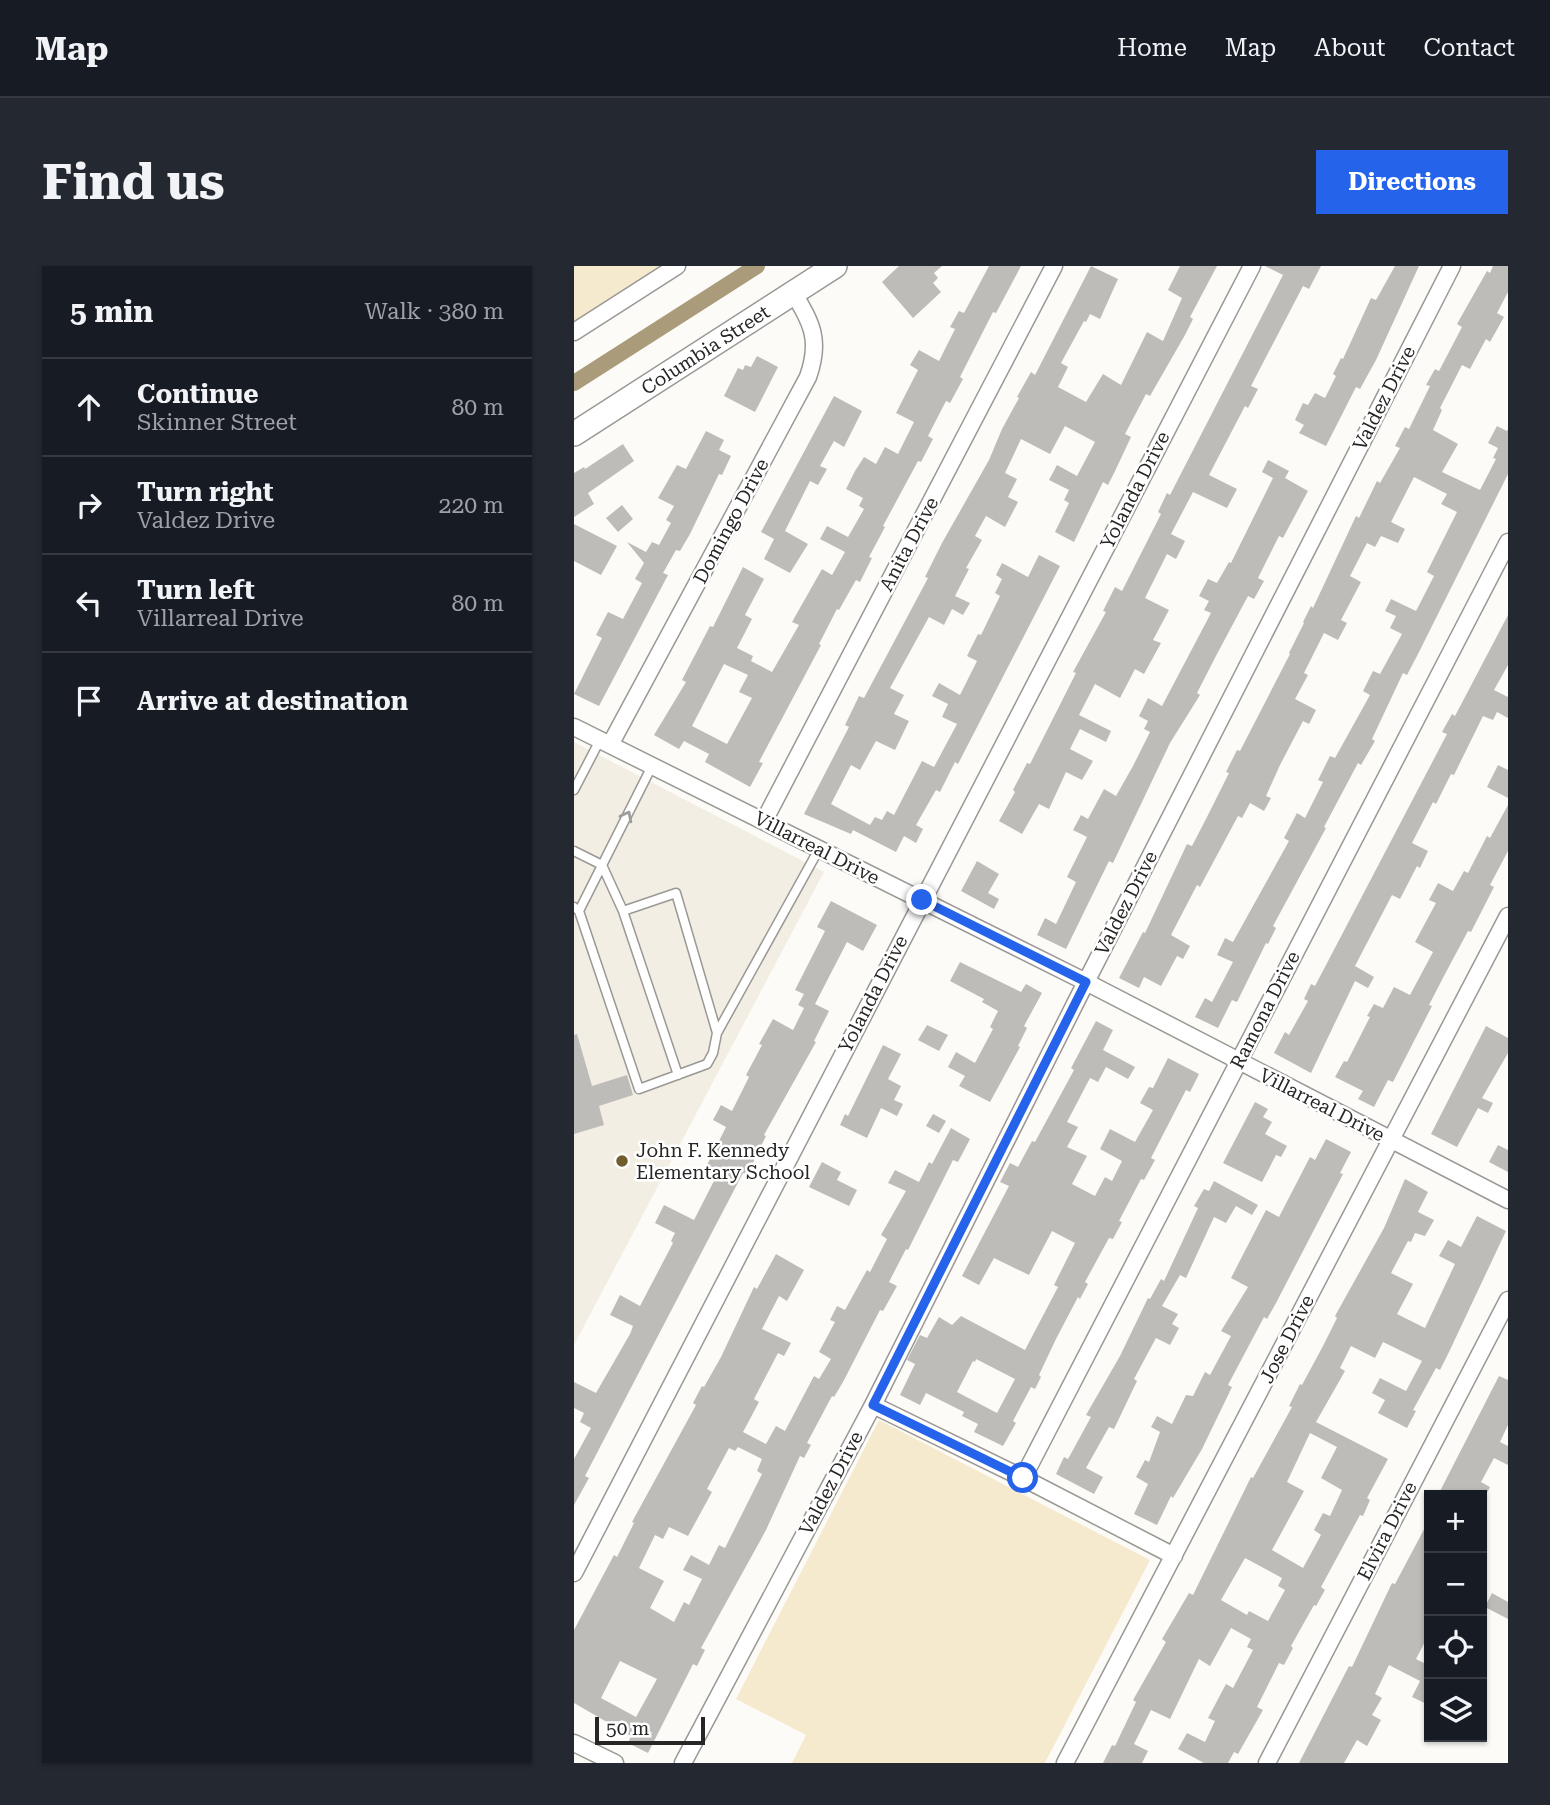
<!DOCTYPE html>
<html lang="en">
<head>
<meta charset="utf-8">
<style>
	:root { --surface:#171b24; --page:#242831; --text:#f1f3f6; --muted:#9ea1a6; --line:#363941; --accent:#2563eb }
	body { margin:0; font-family:"Roboto Serif",serif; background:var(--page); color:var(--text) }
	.controls { position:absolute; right:21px; bottom:21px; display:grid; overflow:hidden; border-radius:0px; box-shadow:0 2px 5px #0004 }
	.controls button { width:63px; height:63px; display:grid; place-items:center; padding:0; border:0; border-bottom:2px solid var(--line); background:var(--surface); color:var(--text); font:35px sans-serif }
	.scale { position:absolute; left:21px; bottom:18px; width:110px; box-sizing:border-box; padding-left:7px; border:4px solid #272625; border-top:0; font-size:19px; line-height:24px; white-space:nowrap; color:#272625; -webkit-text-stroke:5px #fff; paint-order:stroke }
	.stop { position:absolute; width:21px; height:21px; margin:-16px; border:5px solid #2563eb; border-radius:50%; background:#fff }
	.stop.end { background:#2563eb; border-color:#fff; box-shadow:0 2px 7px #0008 }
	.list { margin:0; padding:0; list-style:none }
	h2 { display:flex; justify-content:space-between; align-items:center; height:91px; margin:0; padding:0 28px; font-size:30px }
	h2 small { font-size:23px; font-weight:400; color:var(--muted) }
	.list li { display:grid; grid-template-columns:46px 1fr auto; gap:21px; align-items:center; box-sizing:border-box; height:98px; padding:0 28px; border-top:2px solid var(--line) }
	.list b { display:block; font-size:26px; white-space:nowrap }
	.list p { margin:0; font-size:23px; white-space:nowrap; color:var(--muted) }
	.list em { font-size:23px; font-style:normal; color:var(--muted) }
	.icon { flex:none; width:38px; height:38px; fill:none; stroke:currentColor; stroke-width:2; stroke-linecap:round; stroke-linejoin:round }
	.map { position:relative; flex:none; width:934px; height:1497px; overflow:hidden; border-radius:0px }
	header { display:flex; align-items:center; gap:42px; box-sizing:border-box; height:98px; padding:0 35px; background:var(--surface); border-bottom:2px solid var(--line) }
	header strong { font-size:33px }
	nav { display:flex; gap:38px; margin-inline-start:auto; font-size:24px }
	.intro { display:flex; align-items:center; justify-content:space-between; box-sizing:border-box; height:168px; padding:0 42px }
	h1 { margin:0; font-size:49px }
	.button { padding:18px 32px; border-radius:0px; background:var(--accent); color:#fff; font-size:24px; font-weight:700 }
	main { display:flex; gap:42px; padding:0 42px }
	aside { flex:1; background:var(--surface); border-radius:0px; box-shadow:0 2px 5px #0004 }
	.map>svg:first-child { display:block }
	.built { fill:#f3eee3 }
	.green { fill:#f6eace }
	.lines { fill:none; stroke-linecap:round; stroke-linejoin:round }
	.canal { stroke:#aa9b7a; stroke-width:16 }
	.building { fill:#bebcb9; fill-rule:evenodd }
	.lane-casing { stroke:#9a9895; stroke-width:11 }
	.street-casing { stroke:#9a9895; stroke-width:19 }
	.secondary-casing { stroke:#9a9895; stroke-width:26 }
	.lane { stroke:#fff; stroke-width:8 }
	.street { stroke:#fff; stroke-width:16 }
	.secondary { stroke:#fff; stroke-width:23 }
	.oneway { stroke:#9e9d9d }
	.route { stroke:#2563eb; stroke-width:9 }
	.poi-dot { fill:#715c2b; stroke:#fff; stroke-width:2.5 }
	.labels { text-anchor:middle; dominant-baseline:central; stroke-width:5; stroke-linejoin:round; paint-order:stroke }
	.street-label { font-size:19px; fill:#272625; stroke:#fff }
	.poi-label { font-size:19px; fill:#272625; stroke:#fff; text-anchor:start }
</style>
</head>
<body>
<header>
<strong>Map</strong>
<nav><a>Home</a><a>Map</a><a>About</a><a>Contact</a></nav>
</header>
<div class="intro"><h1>Find us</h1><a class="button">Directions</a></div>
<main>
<aside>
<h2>5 min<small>Walk · 380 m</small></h2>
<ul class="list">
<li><svg class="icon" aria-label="ahead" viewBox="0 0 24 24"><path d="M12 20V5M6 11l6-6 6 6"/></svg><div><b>Continue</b><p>Skinner Street</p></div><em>80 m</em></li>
<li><svg class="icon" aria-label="right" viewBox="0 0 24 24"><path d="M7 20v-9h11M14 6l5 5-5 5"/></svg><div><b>Turn right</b><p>Valdez Drive</p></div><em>220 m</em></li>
<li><svg class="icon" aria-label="left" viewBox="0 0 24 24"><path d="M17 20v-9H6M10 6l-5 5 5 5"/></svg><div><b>Turn left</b><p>Villarreal Drive</p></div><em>80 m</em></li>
<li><svg class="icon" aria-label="arrive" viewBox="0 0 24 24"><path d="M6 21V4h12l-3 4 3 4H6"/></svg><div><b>Arrive at destination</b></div></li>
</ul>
</aside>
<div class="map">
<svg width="934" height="1497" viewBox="0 0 934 1497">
	<rect width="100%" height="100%" fill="#fcfbf7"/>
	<path class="built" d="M0 476 250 606 0 1079Z"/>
	<path class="green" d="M0 0H87L0 59Z
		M305 1154 576 1294 471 1497H218L232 1469 162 1433Z"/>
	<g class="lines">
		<path class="canal" d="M0 117 183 0"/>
	</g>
	<path class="building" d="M325 0H368L360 7 364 12 359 17 367 26 339 52 308 16Z
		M415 0H447L422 47 419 46 386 111 389 113 376 137 372 135 354 170 359 173 347 196 344 195 309 260 311 261 295 291 298 292 286 316 282 314 265 344 263 343 245 378 247 379 185 496 189 497 176 521 131 496 135 488 110 475 105 483 80 469 112 416 108 414 136 360 139 361 169 301 190 313 171 349 178 353 163 382 179 390 177 395 198 406 225 359 218 356 248 303 258 309 271 286 246 273 253 260 274 271 290 243 285 240 289 232 272 223 281 205 290 191 302 198 311 181 324 188 340 156 322 147 344 104 336 99 345 84 365 95 381 63 376 61 385 45 390 47ZM150 398 174 409 165 426 178 432 153 478 118 460Z
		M517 0 544 13 526 53 516 48 512 56 510 55 487 97 494 101 484 121 512 136 529 108 547 119 573 66 589 75 608 32 594 24 606 0H643L616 51 619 53 611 69 576 130 572 128 551 168 557 171 542 203 534 219 529 216 500 276 481 266 495 237 490 234 495 224 475 214 483 199 503 210 521 176 491 160 476 188 447 173 431 207 443 213 434 231 444 236 431 261 412 250 401 270 408 274 392 302 395 303 381 330 396 337 389 349 378 343 370 359 355 351 316 422 330 429 320 448 335 455 321 484 302 475 286 504 277 499 257 538 296 559 301 551 308 554 313 545 320 549 348 495 360 501 383 458 368 451 374 438 358 430 365 417 386 429 403 395 393 390 404 368 407 369 426 330 421 327 428 313 422 309 428 297 454 311 465 289 486 300 384 498 381 496 366 526 362 524 342 559 349 563 342 577 330 570 322 586 279 564 277 568 230 548 275 461 271 459 285 430 290 432 354 312 351 311 368 277 415 194 428 163 445 132 443 131 457 106 461 109Z
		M691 0H747L735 23 729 20 677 120 684 123 674 142 671 140 635 209 663 223 653 242 619 226 597 268 611 275 602 293 593 288 571 332 595 344 579 374 587 377 570 408 561 403 546 432 521 418 505 449 537 465 532 476 506 463 496 483 519 495 508 514 492 506 475 543 465 538 448 568 425 555 441 526 439 524 453 497 456 498 502 407 499 406 532 346 529 345 541 321 548 325 587 248 584 246 593 227 596 229 709 9Z
		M821 0H845L802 94 786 123 782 121 752 180 725 167 730 159 721 154 729 137 734 139 741 127 751 132 762 110 759 108 767 92 769 93 797 32 802 34Z
		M919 0H934V26L923 47 930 51 916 76 912 73 896 103 888 99 866 142 868 144 859 164 884 178 868 206 906 224 922 193 919 192 924 182 914 177 923 160 933 165 934 163V208L844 388 833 409 829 407 798 473 801 475 787 499 784 497 750 561 752 562 699 660 702 662 694 678 692 677 663 736 658 734 644 762 621 751 631 732 638 736 659 696 643 689 651 672 659 676 715 575 710 572 723 547 731 552 749 516 744 514 756 490 761 492 796 429 789 425 799 405 806 408 828 368 816 362 822 350 811 345 817 333 842 345 860 310 853 306 883 246 867 238 873 228 840 211 817 256 831 263 824 277 807 270 801 281 793 277 776 310 787 316 767 354 773 357 764 374 750 367 730 407 734 409 721 433 742 444 735 458 729 455 706 499 692 530 697 532 690 545 676 537 668 552 664 550 626 621 623 619 597 669 616 680 609 693 603 690 587 720 570 711 565 722 545 712 569 666 571 667 613 578 618 580 633 551 655 507 652 506 663 484 666 485 716 388 715 387 730 357 729 356 737 340 739 342 782 250 785 252 803 215 806 217 826 182 821 180 831 161 835 163 856 120 852 119 861 103 865 105 888 61 883 58 892 42 913 5 916 7Z
		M183 90 204 101 181 146 150 130 164 102 169 104 171 99 177 101Z
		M260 130 288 145 270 181 260 175 246 200 253 203 244 219 236 215 211 265 234 278 216 307 190 293 200 273 187 266Z
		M132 165 150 174 145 184 157 190 148 209 145 208 116 268 106 285 102 284 89 307 94 309 25 440 0 428 28 372 22 369 34 346 49 353 68 317 61 313 70 297 53 276 72 286 78 276 85 279 97 257 92 254 100 240 84 232 103 199 112 203Z
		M49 178 60 195 14 227 20 238 0 251V207L10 201 11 203Z
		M694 194 715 205 711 212 734 225 709 272 705 270 684 312 690 315 680 333 674 330 643 388 623 427 626 429 596 477 539 597 535 595 492 683 463 669 471 652 482 658 502 616 493 611 513 571 499 564 507 549 514 553 530 523 542 530 559 500 576 466 570 463 574 455 565 450 574 432 588 440 637 347 630 344 635 335 625 330 634 313 643 317 655 296 657 297 699 212 688 206Z
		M48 239 59 253 44 266 32 252Z
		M0 258 43 280 27 309 0 295Z
		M934 349V399L920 424 934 431V452L923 446 919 454 909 450 880 509 877 508 862 538 859 536 838 577 854 585 846 602 843 600 826 633 818 629 781 700 800 711 794 722 781 715 737 807 700 787 711 766 715 769 734 735 730 733 737 718 741 720 873 468 868 466 878 448 881 450Z
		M924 499 934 504V532L913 521Z
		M934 539V585L916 619 920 621 897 666 894 665 871 708 855 739 858 740 819 816 814 814 800 841 784 833 789 825 761 811 770 795 773 796 796 751 793 750 800 738 809 742 820 721 836 729 859 686 841 676 862 637 855 634 864 617 879 625 890 605 894 607 913 570 916 572Z
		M403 595 425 608 414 627 425 633 420 643 387 625Z
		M257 635 303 659 289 685 273 676 241 738 255 745 240 775 242 776 190 869 192 870 173 909 169 907 110 1020 11 1210 15 1212 0 1239V1193L17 1162 6 1156 10 1147 0 1142V1116L22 1127 56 1068 59 1060 36 1049 46 1029 66 1040 99 977 97 975 101 967 81 957 90 939 120 954 143 909 131 903 152 861 139 854 147 839 158 845 175 811 172 809 188 779 185 778 199 753 219 764 230 742 224 739 230 728 221 724 251 665 243 661Z
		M386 696 447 726 452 718 468 727 450 760 453 762 444 780 446 781 416 836 385 820 391 810 374 801 382 786 401 797 419 763 416 761 424 745 408 736 410 733 376 715Z
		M522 755 539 764 529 784 561 801 554 813 532 801 524 816 516 812 493 856 504 861 493 881 513 890 498 918 521 930 531 911 538 915 548 895 526 883 536 863 561 876 579 844 566 837 575 821 579 822 594 792 625 808 616 826 612 824 577 892 581 894 570 914 567 913 545 955 548 956 539 973 535 972 511 1016 514 1018 506 1033 504 1031 482 1073 465 1109 467 1111 461 1123 457 1121 439 1155 442 1157 429 1180 400 1166 404 1158 388 1150 390 1146 352 1127 346 1139 326 1129 341 1098 333 1094 346 1069 353 1072 365 1051 378 1059 387 1050 451 1084 484 1021 480 1019 501 977 478 965 455 1009 420 992 405 1019 388 1010 435 920 426 916 436 897 444 901 458 875 461 876 500 804 497 802ZM402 1093 441 1113 423 1147 383 1126 399 1095 401 1096Z
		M353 759 374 769 365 785 344 774Z
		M912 760 934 772V787L908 832 919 837 914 847 904 842 883 881 857 868Z
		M3 768 18 820 53 809 59 829 25 840 30 859 0 868V769Z
		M309 779 327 788 314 813 327 820 320 834 329 838 323 850 307 842 293 872 266 859 271 848 274 850Z
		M681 836 694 843 689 851 698 856 691 868 713 880 707 891 702 889 688 916 649 897Z
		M359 848 372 855 365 867 352 860Z
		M377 862 396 873 384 896 379 894 334 984 332 983 315 1016 323 1020 309 1045 306 1044 269 1116 260 1131 258 1130 233 1177 237 1179 230 1192 226 1190 192 1264 127 1382 131 1384 123 1400 119 1398 74 1487 54 1477 57 1470 0 1437V1364L40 1289 43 1291 60 1257 58 1256 122 1139 119 1137 128 1120 130 1121 147 1091 180 1021 183 1023 202 988 230 1004 213 1035 205 1030 188 1063 217 1077 210 1090 204 1087 180 1133 185 1136 169 1166 192 1178 202 1160 211 1165 240 1110 245 1113 257 1093 245 1086 261 1056 256 1054 263 1040 271 1044 293 1004 296 1006 313 973 307 969 332 925 314 917 321 904 345 916 355 896 358 898ZM164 1181 188 1193 183 1205 188 1208 151 1282 145 1279 135 1299 117 1289 109 1304 128 1313 115 1339 110 1336 100 1356 76 1342 90 1315 65 1302 81 1269 89 1273 95 1261 114 1270 138 1226 133 1223 155 1182 161 1185ZM46 1395 83 1413 62 1451 27 1432Z
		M752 873 777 886 766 907 769 908 702 1037 693 1053 690 1051 654 1119 658 1121 628 1183 599 1232 597 1230 583 1259 560 1248 574 1218 562 1211 571 1194 575 1196 586 1166 577 1161 583 1150 598 1158 612 1129 619 1130 631 1106 636 1109 657 1070 647 1065 674 1021 657 1012 692 944 705 951 736 891 741 894Z
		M924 879 934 884V906L915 896Z
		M248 896 267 906 263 914 283 924 275 940 235 921Z
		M831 913 854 926 844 946 860 954 851 970 841 967 837 976 834 975 817 1007 839 1018 823 1048 851 1062 881 998 865 990 874 974 887 981 903 950 932 965 875 1086 866 1104 862 1102 839 1144 842 1145 833 1162 804 1147 811 1134 798 1127 806 1112 832 1125 848 1095 809 1076 801 1092 777 1080 766 1102 771 1105 742 1156 814 1193 793 1232 796 1234 789 1250 786 1249 747 1321 751 1324 742 1340 740 1339 717 1380 719 1382 710 1399 705 1397 683 1441 689 1444 664 1488 660 1486 654 1497H630L604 1483 613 1467 631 1476 641 1455 634 1452 652 1418 659 1422 679 1384 673 1381 677 1373 657 1362 636 1400 625 1393 596 1453 577 1444 560 1478 574 1485 568 1497H529L538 1479 541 1480 562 1436 559 1434 592 1376 588 1373 615 1327 619 1329 677 1211 679 1212 718 1141 715 1140 726 1118 728 1119 749 1080 763 1052 761 1050 810 962ZM736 1167 763 1181 747 1212 768 1224 756 1250 749 1247 740 1264 747 1269 729 1302 698 1284 730 1225 713 1216ZM671 1292 708 1312 704 1320 711 1324 694 1355 675 1345 673 1349 647 1334Z
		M640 915 684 939 678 949 662 940 652 957 640 951 612 1012 606 1009 588 1040 604 1048 598 1058 605 1062 596 1079 582 1072 560 1113 563 1115 540 1163 535 1161 512 1202 529 1211 520 1228 482 1208 490 1191 494 1193 517 1151 512 1149 546 1090 574 1032 576 1033 587 1013 590 1015 624 942 620 940 630 923 635 925Z
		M925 1110 934 1114V1159L926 1176 934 1180V1199L920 1192 907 1216 916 1221 912 1229H864Z
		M855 1254V1368L842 1393 854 1399 855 1396V1439L838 1431 846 1415 815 1399 801 1428 808 1432 798 1449 807 1454 793 1480 783 1474 770 1497H725L775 1400 778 1401 818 1317 821 1318Z
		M918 1327 934 1336V1353L911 1341Z"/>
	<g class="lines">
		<defs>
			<path id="lane" d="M0 524 26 474
				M0 585 28 599 49 645 102 627 143 767 139 787 133 798 65 823 5 645
				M0 641 5 645 78 500
				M49 645 104 809
				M143 767 245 583"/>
			<path id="street" d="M0 66 103 0
				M0 461 512 716 934 934
				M36 479 234 111C247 74 238 58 219 26
				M190 555 480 0
				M299 1139 449 1212 600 1290
				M449 1212 934 276
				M0 1307 678 0
				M0 1477 41 1497
				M109 1497 299 1139 512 716 878 0
				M491 1497 934 650
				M693 1497 934 1034"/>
			<g id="secondary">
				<path id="s1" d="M0 168 261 0"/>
			</g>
		</defs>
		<use href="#lane" class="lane-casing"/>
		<use href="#street" class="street-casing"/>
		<use href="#secondary" class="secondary-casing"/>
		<use href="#lane" class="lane"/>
		<use href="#street" class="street"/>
		<use href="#secondary" class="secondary"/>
	</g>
	<defs><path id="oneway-chevron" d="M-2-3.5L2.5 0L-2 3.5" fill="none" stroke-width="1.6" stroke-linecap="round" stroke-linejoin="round" transform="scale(1.75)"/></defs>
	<use class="oneway" href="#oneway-chevron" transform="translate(53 550) rotate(-63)"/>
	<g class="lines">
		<path class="route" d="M348 634 512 716 299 1139 449 1212"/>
	</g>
	<circle class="poi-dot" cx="48" cy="895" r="7"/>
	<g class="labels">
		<g class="street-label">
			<text stroke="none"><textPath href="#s1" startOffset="156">Columbia Street</textPath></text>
			<text transform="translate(810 132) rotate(-63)">Valdez Drive</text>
			<text transform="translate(561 224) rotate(-63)">Yolanda Drive</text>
			<text transform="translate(157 255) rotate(-62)">Domingo Drive</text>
			<text transform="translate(335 278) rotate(-62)">Anita Drive</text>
			<text transform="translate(243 582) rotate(27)">Villarreal Drive</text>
			<text transform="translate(552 637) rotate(-63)">Valdez Drive</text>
			<text transform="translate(299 728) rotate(-63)">Yolanda Drive</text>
			<text transform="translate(691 744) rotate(-63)">Ramona Drive</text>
			<text transform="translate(748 839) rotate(27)">Villarreal Drive</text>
			<text transform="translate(713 1073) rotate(-63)">Jose Drive</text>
			<text transform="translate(257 1217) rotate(-62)">Valdez Drive</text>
			<text transform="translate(813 1265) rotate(-63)">Elvira Drive</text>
		</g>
		<g class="poi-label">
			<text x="62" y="884">John F. Kennedy<tspan x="62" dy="22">Elementary School</tspan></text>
		</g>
	</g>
</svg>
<div class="controls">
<button>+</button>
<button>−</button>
<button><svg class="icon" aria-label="locate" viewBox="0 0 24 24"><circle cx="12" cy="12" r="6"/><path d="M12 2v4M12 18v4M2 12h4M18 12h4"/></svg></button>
<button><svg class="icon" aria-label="layers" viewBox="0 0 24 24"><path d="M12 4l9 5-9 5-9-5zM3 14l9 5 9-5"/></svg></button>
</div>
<div class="scale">50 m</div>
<div class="stop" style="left:449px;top:1212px"></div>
<div class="stop end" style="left:348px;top:634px"></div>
</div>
</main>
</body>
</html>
